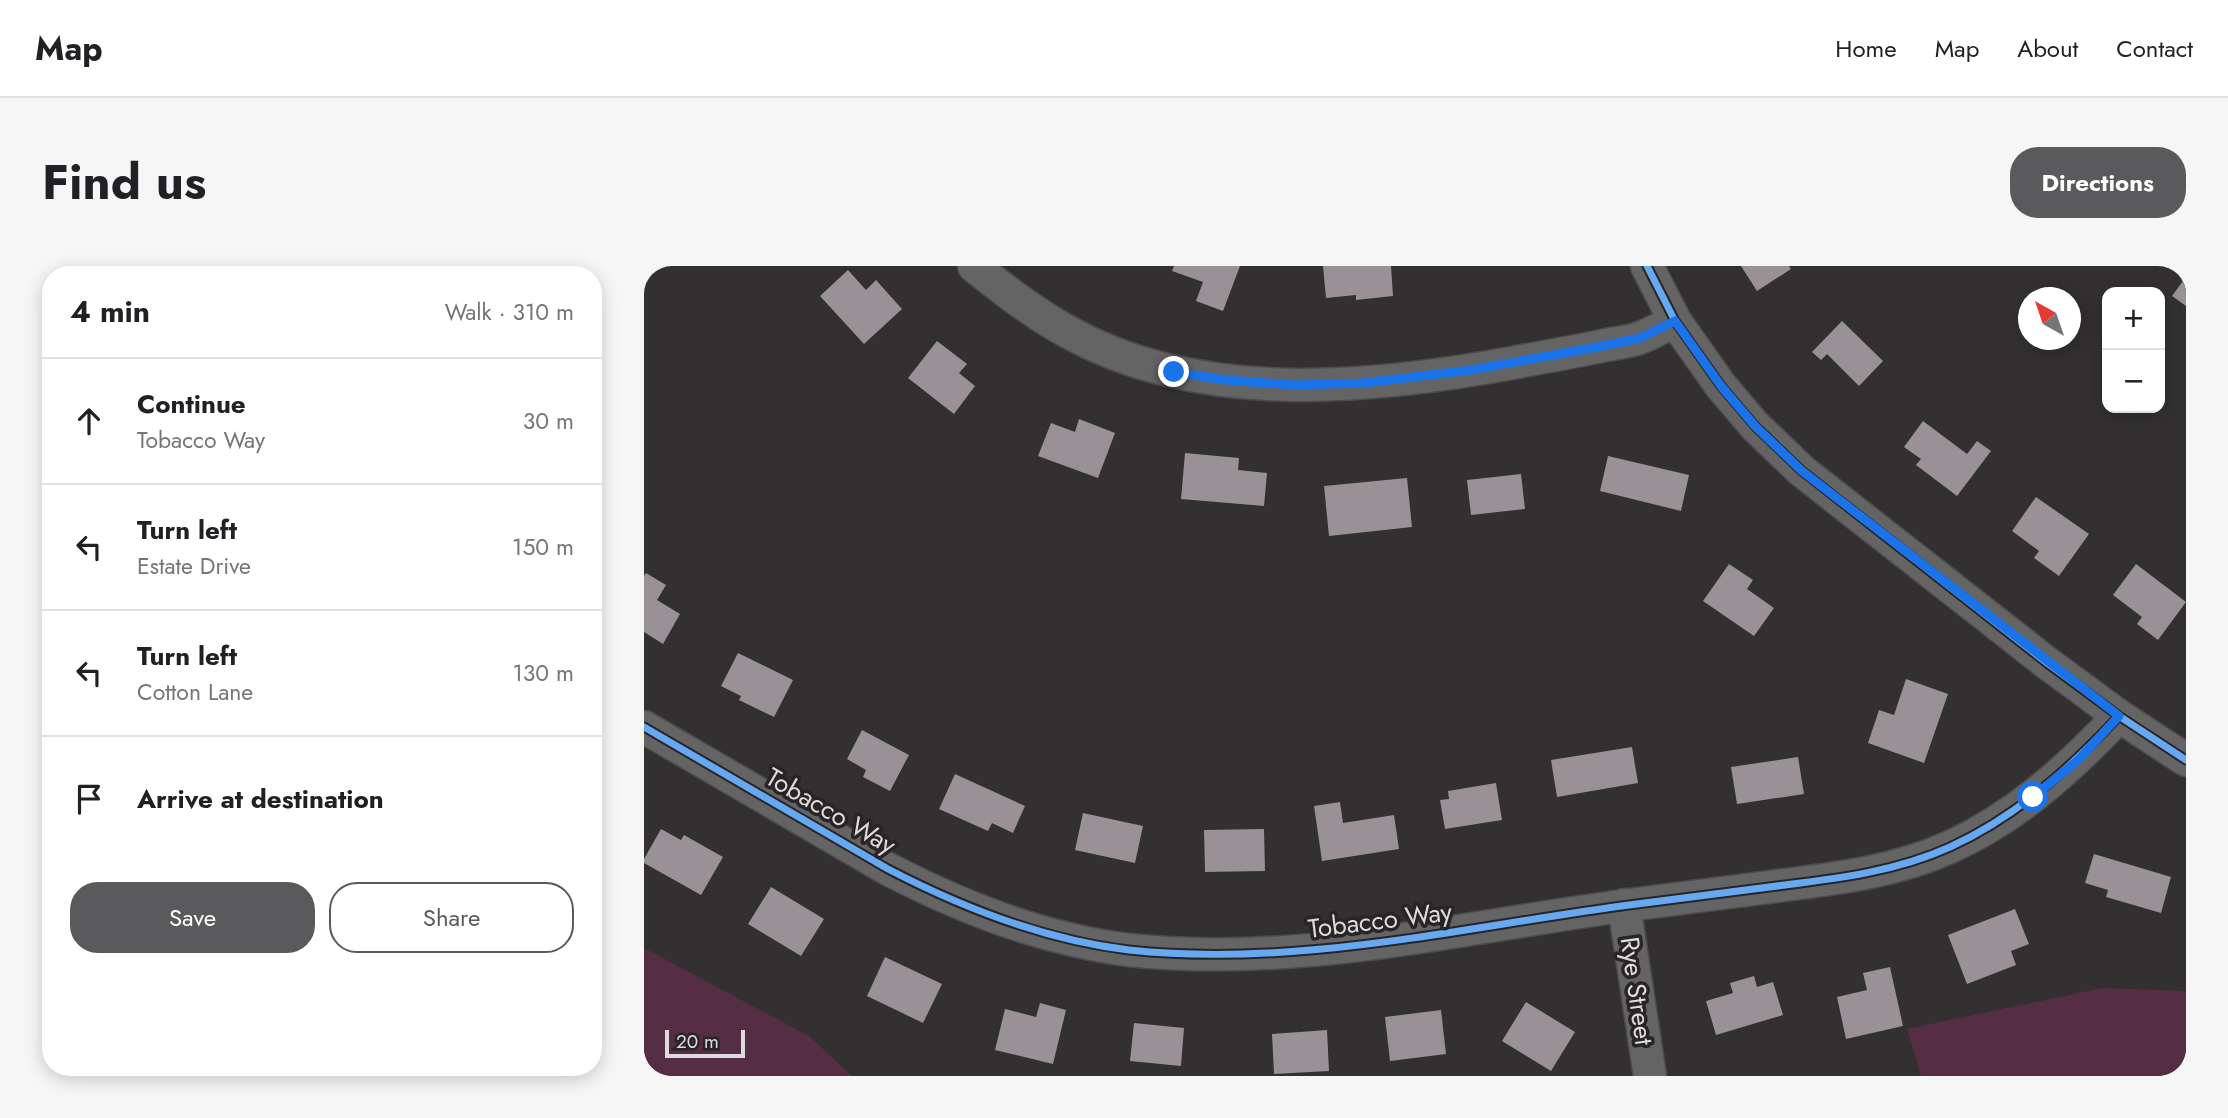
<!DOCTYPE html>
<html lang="en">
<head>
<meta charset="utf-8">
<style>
	:root { --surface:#fff; --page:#f6f6f6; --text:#202124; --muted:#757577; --line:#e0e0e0; --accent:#5a5a5c }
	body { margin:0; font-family:Jost,sans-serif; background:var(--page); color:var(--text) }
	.controls { position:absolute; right:21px; top:21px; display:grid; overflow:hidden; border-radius:14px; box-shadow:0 4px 18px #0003 }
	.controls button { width:63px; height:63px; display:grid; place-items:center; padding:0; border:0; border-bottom:2px solid var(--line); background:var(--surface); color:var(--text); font:35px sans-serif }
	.compass { position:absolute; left:1374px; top:21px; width:63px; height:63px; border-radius:50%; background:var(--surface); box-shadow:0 4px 18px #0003; rotate:320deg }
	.scale { position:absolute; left:21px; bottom:18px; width:80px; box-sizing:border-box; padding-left:7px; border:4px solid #dedbdd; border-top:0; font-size:19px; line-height:24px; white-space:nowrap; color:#dedbdd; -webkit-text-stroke:5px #292527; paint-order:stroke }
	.stop { position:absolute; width:21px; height:21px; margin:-16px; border:5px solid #1a73e8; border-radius:50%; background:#fff }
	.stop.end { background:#1a73e8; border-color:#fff; box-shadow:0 2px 7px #0008 }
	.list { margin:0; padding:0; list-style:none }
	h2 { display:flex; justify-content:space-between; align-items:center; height:91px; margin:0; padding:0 28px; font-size:30px }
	h2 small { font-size:23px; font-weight:400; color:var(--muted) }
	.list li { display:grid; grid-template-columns:46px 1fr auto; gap:21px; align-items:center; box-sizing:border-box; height:126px; padding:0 28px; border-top:2px solid var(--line) }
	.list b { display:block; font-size:26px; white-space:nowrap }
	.list p { margin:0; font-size:23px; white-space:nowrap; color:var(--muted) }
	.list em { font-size:23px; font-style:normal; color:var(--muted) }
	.actions { display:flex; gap:14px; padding:21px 28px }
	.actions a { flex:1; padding:16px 0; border:2px solid var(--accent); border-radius:28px; text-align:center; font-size:24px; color:var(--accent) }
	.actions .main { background:var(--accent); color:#fff }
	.icon { flex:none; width:38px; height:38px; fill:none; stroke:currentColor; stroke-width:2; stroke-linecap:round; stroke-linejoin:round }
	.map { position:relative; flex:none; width:1542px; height:810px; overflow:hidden; border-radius:28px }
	header { display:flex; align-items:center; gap:42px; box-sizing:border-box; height:98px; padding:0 35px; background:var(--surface); border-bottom:2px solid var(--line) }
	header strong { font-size:33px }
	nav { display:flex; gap:38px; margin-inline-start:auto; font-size:24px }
	.intro { display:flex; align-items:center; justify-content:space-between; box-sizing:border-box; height:168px; padding:0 42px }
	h1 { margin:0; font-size:49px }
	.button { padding:18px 32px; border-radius:28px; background:var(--accent); color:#fff; font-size:24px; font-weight:700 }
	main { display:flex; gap:42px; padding:0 42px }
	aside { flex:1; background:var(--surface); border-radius:28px; box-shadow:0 4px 18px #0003 }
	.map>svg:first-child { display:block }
	.green { fill:#552d44 }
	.building { fill:#999195 }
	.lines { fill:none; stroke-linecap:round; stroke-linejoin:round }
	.minor-casing { stroke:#4e4b4d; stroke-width:35 }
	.minor { stroke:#656464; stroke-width:32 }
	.cycleway-casing { stroke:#292527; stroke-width:11 }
	.cycleway { stroke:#66a8f1; stroke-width:7 }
	.route { stroke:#1a73e8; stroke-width:9 }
	.labels { text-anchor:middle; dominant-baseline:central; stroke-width:7; stroke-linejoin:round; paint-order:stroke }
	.street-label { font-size:26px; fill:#dedbdd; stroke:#292527 }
</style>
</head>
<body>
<header>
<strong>Map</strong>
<nav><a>Home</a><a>Map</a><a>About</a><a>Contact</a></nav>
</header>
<div class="intro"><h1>Find us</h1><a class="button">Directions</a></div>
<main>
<aside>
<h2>4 min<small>Walk · 310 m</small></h2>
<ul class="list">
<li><svg class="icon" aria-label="ahead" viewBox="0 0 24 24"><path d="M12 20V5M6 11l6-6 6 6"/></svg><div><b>Continue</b><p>Tobacco Way</p></div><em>30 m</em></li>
<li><svg class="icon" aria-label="left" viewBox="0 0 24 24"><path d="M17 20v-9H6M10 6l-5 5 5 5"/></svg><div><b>Turn left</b><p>Estate Drive</p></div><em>150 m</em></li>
<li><svg class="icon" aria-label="left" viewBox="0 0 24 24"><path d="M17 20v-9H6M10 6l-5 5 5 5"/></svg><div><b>Turn left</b><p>Cotton Lane</p></div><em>130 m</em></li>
<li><svg class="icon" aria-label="arrive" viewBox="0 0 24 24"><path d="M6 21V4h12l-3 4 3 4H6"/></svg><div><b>Arrive at destination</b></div></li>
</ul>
<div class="actions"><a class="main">Save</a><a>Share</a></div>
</aside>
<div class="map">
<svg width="1542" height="810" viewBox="0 0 1542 810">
	<rect width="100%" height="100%" fill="#323031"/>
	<path class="green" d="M0 682 165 770 208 810H0Z
		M1458 722 1542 725V810H1277L1263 763Z"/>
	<path class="building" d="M530 0H596L579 45 552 35 559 16 528 5Z
		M679 0H747L749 30 712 34V29L682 32Z
		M1097 0H1145L1147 3 1113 25Z
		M204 4 222 24 232 14 258 43 220 78 176 30Z
		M1542 11V40L1528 30Z
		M1198 55 1239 95 1215 120 1183 88 1177 94 1168 86Z
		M293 75 323 98 315 107 331 120 310 148 264 112Z
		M435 153 471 167 454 212 394 190 407 157 431 166Z
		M1279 155 1323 188 1333 175 1347 185 1313 230 1272 199 1277 193 1260 181Z
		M541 187 595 192 594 204 623 207 620 240 537 233Z
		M964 190 1045 209 1037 245 956 225Z
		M877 208 881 243 827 249 823 214Z
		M763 212 768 261 685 270 680 220Z
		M1392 231 1445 268 1415 310 1390 292 1395 285 1368 265Z
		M1085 298 1109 314 1103 323 1130 342 1110 370 1059 335Z
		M1492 298 1542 336 1514 374 1493 358 1498 351 1469 329Z
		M2 307 22 319 13 334 36 348 19 378 0 366V310Z
		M94 387 149 414 130 451 95 434 97 430 77 420Z
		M1262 413 1304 428 1280 497 1224 477 1235 444 1250 449Z
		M218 464 265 489 246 525 219 511 222 504 203 493Z
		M988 481 994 517 913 531 907 494Z
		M1154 491 1160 528 1093 538 1087 501Z
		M311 508 381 540 369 567 348 557 344 565 295 543Z
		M852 517 858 554 801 563 796 534 805 533 804 525Z
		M696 536 699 557 750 549 755 583 678 595 670 540Z
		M439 547 499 560 491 597 431 584Z
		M17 563 37 574 40 569 79 591 57 629 0 597V593Z
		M620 563 621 605 561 606 560 564Z
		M1450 588 1527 611 1517 647 1462 631 1464 624 1441 617Z
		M127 621 180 653 157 690 104 658Z
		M1371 643 1385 678 1367 685 1372 699 1323 718 1304 669Z
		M241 691 298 718 279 757 223 730Z
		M1246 701 1259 760 1202 773 1193 731 1223 724 1219 707Z
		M1110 710 1113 721 1129 716 1139 749 1072 769 1062 735 1089 727 1086 717Z
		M882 736 931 766 907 805 858 775Z
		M396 737 422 744 409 798 351 784 361 743 392 751Z
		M797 744 802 788 746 795 741 751Z
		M490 757 540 762 537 800 486 795Z
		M683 764 685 805 630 808 628 768Z"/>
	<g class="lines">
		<defs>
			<path id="minor" d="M330 0C361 25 391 48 426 67 557 139 726 123 868 97 899 91 930 86 962 79 973 77 987 76 998 71 1009 67 1020 60 1031 55
				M1003 0 1031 55 1077 120 1111 160 1158 205 1403 397 1475 450 1542 494
				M0 461 244 603C319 642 401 674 485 684 653 702 819 661 985 639 1037 632 1089 626 1141 619 1197 612 1253 605 1306 581 1372 551 1425 503 1475 450
				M980 639 1006 810"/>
		</defs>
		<use href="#minor" class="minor-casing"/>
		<use href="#minor" class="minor"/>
		<defs>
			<path id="cycleway" d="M1003 0 1031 55 1077 120 1111 160 1158 205 1403 397 1475 450 1542 494
				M0 461 244 603C319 642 401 674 485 684 653 702 819 661 985 639 1037 632 1089 626 1141 619 1197 612 1253 605 1306 581 1372 551 1425 503 1475 450"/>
		</defs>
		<use href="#cycleway" class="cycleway-casing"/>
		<use href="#cycleway" class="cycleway"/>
	</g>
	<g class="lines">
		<path class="route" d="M530 106 582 114 650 119 719 117 827 104 953 81 996 72 1031 55 1077 120 1111 160 1158 205 1475 450 1434 494 1389 531"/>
	</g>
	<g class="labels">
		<g class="street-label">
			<text transform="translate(187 545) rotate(30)">Tobacco Way</text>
			<text transform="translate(736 654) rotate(-7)">Tobacco Way</text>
			<text transform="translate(993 725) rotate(82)">Rye Street</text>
		</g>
	</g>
</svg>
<div class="controls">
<button>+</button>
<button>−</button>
</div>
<svg class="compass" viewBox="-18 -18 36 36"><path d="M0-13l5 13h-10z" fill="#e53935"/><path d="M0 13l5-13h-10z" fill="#757577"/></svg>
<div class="scale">20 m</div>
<div class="stop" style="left:1389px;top:531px"></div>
<div class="stop end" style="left:530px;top:106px"></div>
</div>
</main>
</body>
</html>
